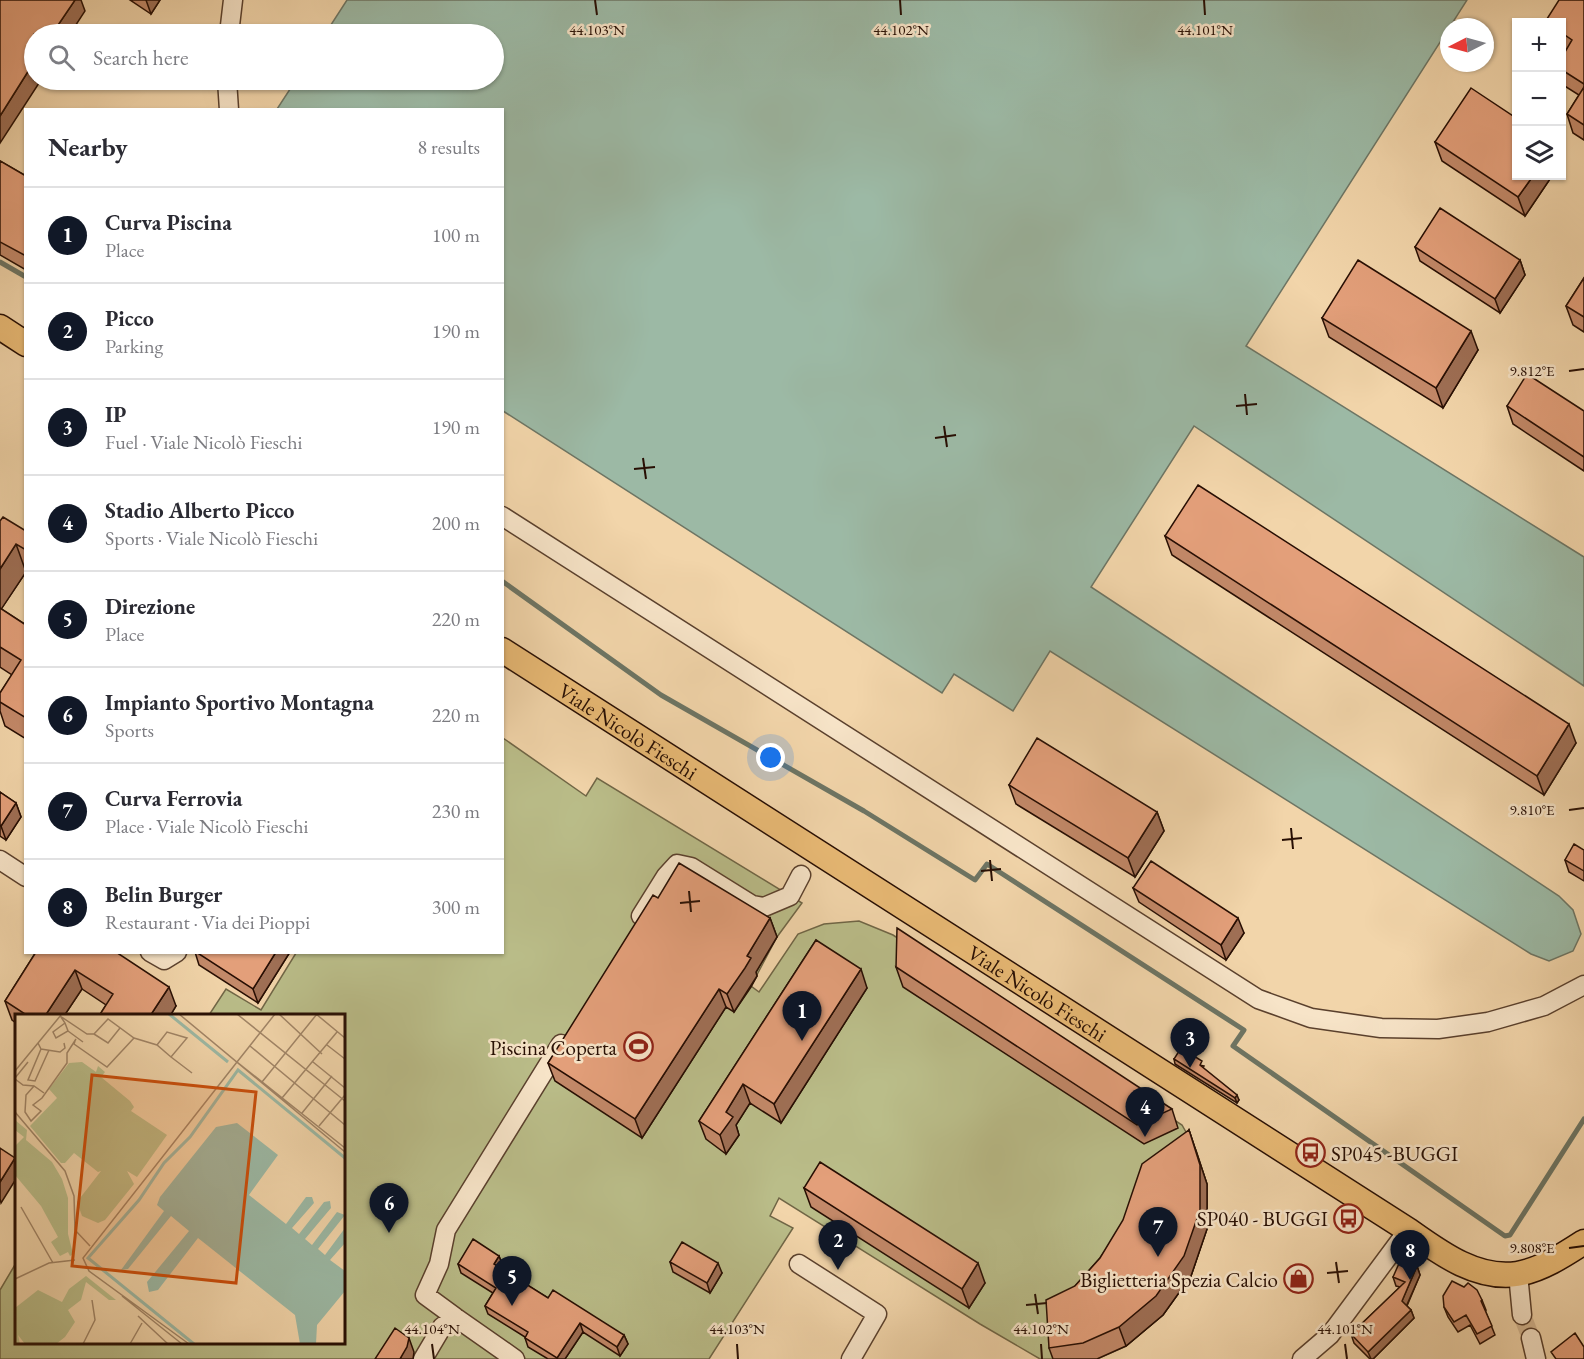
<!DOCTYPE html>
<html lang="en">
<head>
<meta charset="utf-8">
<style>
	:root { --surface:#fff; --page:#f7f7f7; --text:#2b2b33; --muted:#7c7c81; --line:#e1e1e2; --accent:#111827 }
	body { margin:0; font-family:"EB Garamond",serif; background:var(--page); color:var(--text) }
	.controls { position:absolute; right:18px; top:18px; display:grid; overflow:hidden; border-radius:0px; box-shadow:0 2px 4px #0004 }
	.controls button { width:54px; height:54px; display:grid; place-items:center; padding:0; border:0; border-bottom:2px solid var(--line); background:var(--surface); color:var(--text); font:30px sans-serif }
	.compass { position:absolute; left:1440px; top:18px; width:54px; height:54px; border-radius:50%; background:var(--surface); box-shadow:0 2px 4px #0004; rotate:264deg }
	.you { position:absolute; left:771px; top:758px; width:21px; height:21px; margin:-15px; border:4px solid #fff; border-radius:50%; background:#1a73e8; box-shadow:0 0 0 9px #1a73e833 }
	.badge { display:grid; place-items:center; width:39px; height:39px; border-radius:50%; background:var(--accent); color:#fff; font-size:20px; font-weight:700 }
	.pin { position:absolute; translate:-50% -50px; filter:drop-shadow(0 2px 3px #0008) }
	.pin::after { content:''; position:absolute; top:32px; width:21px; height:18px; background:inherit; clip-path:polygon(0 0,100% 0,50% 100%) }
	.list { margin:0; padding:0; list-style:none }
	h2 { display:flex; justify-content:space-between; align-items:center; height:78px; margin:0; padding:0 24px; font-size:26px }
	h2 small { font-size:20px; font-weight:400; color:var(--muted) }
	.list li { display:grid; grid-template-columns:39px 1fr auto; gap:18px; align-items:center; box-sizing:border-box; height:96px; padding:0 24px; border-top:2px solid var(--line) }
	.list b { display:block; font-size:22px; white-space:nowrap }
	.list p { margin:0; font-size:20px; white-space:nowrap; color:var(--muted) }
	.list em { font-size:20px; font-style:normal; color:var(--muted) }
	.icon { flex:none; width:33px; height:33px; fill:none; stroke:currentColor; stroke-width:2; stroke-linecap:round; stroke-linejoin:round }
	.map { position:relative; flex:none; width:1584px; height:1359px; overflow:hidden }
	.search { position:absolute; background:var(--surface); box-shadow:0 2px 4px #0004; left:24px; top:24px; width:480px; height:66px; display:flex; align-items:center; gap:15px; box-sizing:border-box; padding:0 21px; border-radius:33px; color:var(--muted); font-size:22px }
	.panel { position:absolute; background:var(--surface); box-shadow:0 2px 4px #0004; left:24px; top:108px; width:480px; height:846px; border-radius:0px }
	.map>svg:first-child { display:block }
	.green { fill:#babd89; stroke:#706646; stroke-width:1.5 }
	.water { fill:#9cb9a5; stroke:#6d7564; stroke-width:1.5 }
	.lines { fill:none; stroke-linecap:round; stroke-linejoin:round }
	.stream { stroke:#6d7564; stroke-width:5 }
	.minor-tunnel { stroke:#d4b791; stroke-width:18; stroke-dasharray:18 9; stroke-linecap:butt }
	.minor-casing { stroke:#5a402d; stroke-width:21 }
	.major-casing { stroke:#270e03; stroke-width:27 }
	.minor { stroke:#f7e4c8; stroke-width:18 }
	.major { stroke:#e9ba75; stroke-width:24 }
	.wall { fill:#c38969; stroke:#270e03; stroke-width:1.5 }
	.shaded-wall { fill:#9f6f55; stroke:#270e03; stroke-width:1.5 }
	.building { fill:#e39f7a; stroke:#270e03; stroke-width:1.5 }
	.ticks { fill:none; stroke:#270e03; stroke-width:2 }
	.labels { text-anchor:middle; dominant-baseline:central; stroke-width:5; stroke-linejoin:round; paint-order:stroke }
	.street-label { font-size:21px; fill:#270e03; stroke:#f7e4c8 }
	.poi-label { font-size:21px; fill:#270e03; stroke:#f7e4c8; text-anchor:end }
	.inset-river { fill:none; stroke:#9cb9a5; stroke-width:3 }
	.inset-road { fill:none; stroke:#a18567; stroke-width:1.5 }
	.view { fill:#cb4e0b; fill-opacity:0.15; stroke:#cb4e0b; stroke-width:3 }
	.inset-edge { fill:none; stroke:#270e03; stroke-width:3 }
	.ticks-label { font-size:15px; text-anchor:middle; fill:#270e03; stroke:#f7e4c8; stroke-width:5; stroke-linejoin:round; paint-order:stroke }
</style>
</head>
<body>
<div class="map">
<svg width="1584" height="1359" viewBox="0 0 1584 1359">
	<rect width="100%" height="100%" fill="#f2d5aa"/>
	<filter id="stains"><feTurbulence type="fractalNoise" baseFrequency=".00333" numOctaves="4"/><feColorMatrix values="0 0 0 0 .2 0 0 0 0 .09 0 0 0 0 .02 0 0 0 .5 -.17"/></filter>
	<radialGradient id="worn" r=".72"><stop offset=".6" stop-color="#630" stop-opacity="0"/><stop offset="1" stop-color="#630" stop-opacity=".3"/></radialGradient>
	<path class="green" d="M503 738 586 796 597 778 802 903 777 937 751 986 759 992 798 934 824 924 859 921 893 935 1182 1125 1196 1150 1207 1184V1229L1191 1276 1163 1315 1126 1346 1097 1359H1040L980 1324 779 1198 770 1216 793 1228 709 1359H0V1290L16 1263V1342H344V1016L209 1015 226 989 261 1010 296 953 502 952Z"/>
	<path class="water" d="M347 0H1467L1246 346 1584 557V686L1194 426 1091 587 1559 896 1573 910 1581 934 1573 951 1549 961 1531 954 1050 651 1013 711 954 674 942 693 503 411 502 110 277 109 296 80H494V34H325Z"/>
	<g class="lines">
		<path class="stream" d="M0 262 26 277
			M502 581 661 695 864 811 975 880 987 864 1244 1030 1233 1046 1505 1236 1510 1235 1584 1119"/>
		<path class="minor-tunnel" d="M1522 1315 1531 1338"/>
		<defs>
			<path id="minor" d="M229 34 233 0
				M227 80 229 110
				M502 516 1258 999 1311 1018 1381 1028 1438 1029 1488 1022 1544 1006 1584 985
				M0 860 26 877
				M641 916 666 876 677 864 691 867 752 905 764 907 790 896 801 875
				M150 952 164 960 177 952
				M799 1264 877 1314 851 1359
				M1518 1274 1522 1315
				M455 1317 425 1295 439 1264 446 1230 561 1044
				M1531 1338 1536 1359
				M423 1359 442 1327 455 1317 515 1359
				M1302 1359 1330 1335 1408 1230"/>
			<g id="major">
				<path d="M0 327 26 344"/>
				<path id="s1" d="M502 650 1408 1230C1439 1252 1476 1280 1517 1274 1541 1270 1564 1255 1584 1242"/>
			</g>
		</defs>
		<use href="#minor" class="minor-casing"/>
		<use href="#major" class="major-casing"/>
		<use href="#minor" class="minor"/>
		<use href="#major" class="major"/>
	</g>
	<path class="wall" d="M130 0H160L151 14Z
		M1584 0V140L1573 133 1567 114 1579 95 1563 85 1562 81V57L1566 51 1562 48V22Z
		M1435 142 1516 176H1552L1525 216 1442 161Z
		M0 161 26 176V270L0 255Z
		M1415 247 1520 260 1525 275 1500 313 1420 261Z
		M1584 278V332L1573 325 1566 306Z
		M1322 318 1478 350 1443 408 1329 337Z
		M1507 406 1584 411V471L1513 424Z
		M0 521 26 531V572L1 609 26 625V739L5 726 0 711V693L12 675 0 667Z
		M1165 536 1576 743 1544 795 1172 555Z
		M1009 785 1157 812 1164 831 1135 877 1016 804Z
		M0 792 16 803 21 817 6 840 0 836Z
		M1584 850V881L1569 872 1565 860Z
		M1133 888 1244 933 1226 960 1139 902Z
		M658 898 770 918 777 937 756 972 757 976 751 987 734 1012 726 1007 642 1138 555 1081 548 1063Z
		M816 940 867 988 781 1123 750 1103 736 1125 739 1135 726 1154 706 1139 699 1121Z
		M36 952 176 1006 170 1016H99L106 1005 82 989 64 1016H16V1023L12 1020 5 1001Z
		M195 952H290L258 1003 199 965Z
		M896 967 1172 1109 1178 1128 1144 1144 903 987Z
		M1174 1059 1204 1066 1203 1068 1239 1100 1237 1103 1175 1064Z
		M1189 1130 1207 1184V1229L1191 1276 1163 1315 1126 1346 1097 1359H1053L1049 1348 1075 1286 1100 1258Z
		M804 1188 985 1283 969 1308 811 1207Z
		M499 1256 502 1264 500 1268 548 1298 624 1335 628 1344 620 1356 583 1332 565 1359H548L528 1347 525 1338V1337L488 1314 485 1306 493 1293 461 1273 458 1264Z
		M670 1262 722 1273 710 1293 673 1272Z
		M1417 1266 1420 1275 1407 1306 1411 1310 1414 1318 1373 1359H1370L1354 1343 1351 1334 1400 1287 1396 1286 1393 1277Z
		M1482 1300 1486 1310H1485L1495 1335 1480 1344 1470 1325 1458 1332 1448 1317 1444 1307Z"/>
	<path class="shaded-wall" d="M75 0H81L85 11 70 34H52Z
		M146 0H160L151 14Z
		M34 62V80H41L0 143V116Z
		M1533 176H1552L1525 216 1518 197Z
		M1520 260 1525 275 1500 313 1495 299Z
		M1471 331 1478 350 1443 408 1436 388Z
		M16 544 26 572 0 611V569Z
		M1569 724 1576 743 1544 795 1537 776Z
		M16 803 21 817 6 840 1 826Z
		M1157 812 1164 831 1135 877 1128 858Z
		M770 918 777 937 756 972 757 976 734 1012 727 994 747 956Z
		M1238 918 1244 933 1226 960 1221 945Z
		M276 952H290L258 1003 253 989Z
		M861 969 867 988 781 1123 774 1104Z
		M75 970 82 989 64 1016H45Z
		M169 987 176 1006 170 1016H150Z
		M719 989 726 1007 642 1138 635 1119Z
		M743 1084 750 1103 736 1125 739 1135 726 1154 720 1135 726 1112Z
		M1237 1095 1239 1100 1237 1103 1235 1098Z
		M1189 1130 1207 1184V1229L1191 1276 1163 1315 1126 1346 1119 1327Z
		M15 1158 16 1162V1179L1 1203 0 1199V1182Z
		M499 1256 502 1264 497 1273 494 1264Z
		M718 1263 722 1273 710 1293 707 1283Z
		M978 1263 985 1283 969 1308 962 1289Z
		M1417 1266 1420 1275 1405 1309 1402 1301Z
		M1411 1310 1414 1318 1373 1359H1371L1368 1352Z
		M580 1323 583 1332 565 1359H558L557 1358Z
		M624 1335 628 1344 620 1356 617 1347Z
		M409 1338 414 1352 413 1359H400Z"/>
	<path class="building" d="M0 0H75L52 34H34V62L0 116Z
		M1559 0H1584V84L1562 70V57L1572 40 1562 33V22H1545Z
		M1584 87V125L1567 114Z
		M1471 88 1516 118V176H1533L1518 197 1435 142Z
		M0 161 26 176V256L0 242Z
		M1440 208 1520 260 1495 299 1415 247Z
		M1358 260 1471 331 1436 388 1322 318Z
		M1584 278V317L1566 306Z
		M1527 374 1584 411V457L1507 406Z
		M1198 485 1569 724 1537 776 1165 536Z
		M3 517 26 531V550L16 544 0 569V521Z
		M0 608 26 625V718L0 702V693L21 660 0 647Z
		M1037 738 1157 812 1128 858 1009 785Z
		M0 792 16 803 1 826 0 825Z
		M1574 844 1584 850V871L1565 860Z
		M1151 861 1238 918 1221 945 1133 888Z
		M679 863 770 918 747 956 751 958 745 968 727 994 719 989 635 1119 548 1063 653 895 658 898Z
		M897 928 1172 1109 1137 1125 896 967Z
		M816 940 861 969 774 1104 743 1084 726 1112 733 1117 720 1135 699 1121Z
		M36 952H116L169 987 150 1016H99L113 994 75 970 45 1016H28L5 1001Z
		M196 952H276L253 989Z
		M1181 1048 1202 1061 1200 1065 1237 1095 1235 1098 1174 1059Z
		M1189 1130 1200 1165V1210L1184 1256 1156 1296 1119 1327 1083 1343 1049 1348 1046 1300 1075 1286 1100 1258 1123 1220 1142 1164Z
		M0 1148 15 1158 0 1182Z
		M820 1162 978 1263 962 1289 804 1188Z
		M473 1239 499 1256 494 1264 548 1298 553 1290 624 1335 617 1347 580 1323 557 1358 525 1338 528 1332 485 1306 496 1288 458 1264Z
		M682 1242 718 1263 707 1283 670 1262Z
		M1401 1259 1417 1266 1402 1301 1411 1310 1368 1352 1351 1334 1405 1282 1393 1277Z
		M1452 1281 1464 1287 1468 1283 1477 1290 1482 1300 1481 1301 1492 1326 1477 1334 1466 1315 1454 1322 1444 1307 1443 1296Z
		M395 1328 409 1338 407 1347 400 1359H375Z
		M1575 1333 1584 1347V1358L1583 1359H1556L1551 1352Z"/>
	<path class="ticks" d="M595 0 597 15M900 0 901 15M1204 0 1205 15M1569 371 1584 369M1245 394 1247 415M1236 406 1257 404M944 426 947 447M935 438 956 435M643 458 646 479M634 469 655 467M1569 810 1584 808M1291 828 1293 849M1282 840 1302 838M990 860 992 881M981 871 1001 869M689 891 691 912M680 903 700 901M1569 1248 1584 1246M1336 1262 1339 1283M1327 1273 1348 1271M1035 1294 1038 1314M1026 1305 1047 1303M432 1344 434 1359M737 1344 738 1359M1041 1344 1042 1359M1345 1344 1347 1359"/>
	<defs>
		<symbol id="stadium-ring" viewBox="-11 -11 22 22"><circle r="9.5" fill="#f7e4c8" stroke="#8f2418" stroke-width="1.5"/><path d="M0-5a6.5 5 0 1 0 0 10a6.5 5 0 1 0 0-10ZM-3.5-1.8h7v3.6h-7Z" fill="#8f2418"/></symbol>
		<symbol id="bus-ring" viewBox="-11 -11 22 22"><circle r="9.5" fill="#f7e4c8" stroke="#8f2418" stroke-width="1.5"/><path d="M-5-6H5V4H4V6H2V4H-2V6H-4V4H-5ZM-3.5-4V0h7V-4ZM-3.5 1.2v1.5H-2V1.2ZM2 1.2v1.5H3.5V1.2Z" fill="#8f2418"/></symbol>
		<symbol id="shop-ring" viewBox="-11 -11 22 22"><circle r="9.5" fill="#f7e4c8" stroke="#8f2418" stroke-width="1.5"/><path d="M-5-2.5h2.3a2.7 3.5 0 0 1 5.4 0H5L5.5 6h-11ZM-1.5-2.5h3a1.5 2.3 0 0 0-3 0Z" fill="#8f2418"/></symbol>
	</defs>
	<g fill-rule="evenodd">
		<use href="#stadium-ring" x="622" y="1030" width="33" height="33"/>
		<use href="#bus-ring" x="1294" y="1136" width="33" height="33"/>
		<use href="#bus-ring" x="1332" y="1202" width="33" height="33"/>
		<use href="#shop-ring" x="1282" y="1262" width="33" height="33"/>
	</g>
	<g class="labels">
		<g class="street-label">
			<text stroke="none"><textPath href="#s1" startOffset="150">Viale Nicolò Fieschi</textPath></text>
			<text stroke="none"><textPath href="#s1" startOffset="636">Viale Nicolò Fieschi</textPath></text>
		</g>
		<g class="poi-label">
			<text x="617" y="1047">Piscina Coperta</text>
			<text x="1331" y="1153" text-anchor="start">SP045 -BUGGI</text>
			<text x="1328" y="1218">SP040 - BUGGI</text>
			<text x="1278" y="1279">Biglietteria Spezia Calcio</text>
		</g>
	</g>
	<g transform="translate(15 1014)">
		<rect width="330" height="330" fill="#f2d5aa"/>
		<path d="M67 48 81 58 83 52 90 58 86 63 115 87 119 93 116 97 152 121 122 163 112 157 119 170 90 206 83 209 67 202 62 188 86 157 83 158 59 139 50 149H46L15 112 42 84 34 75 54 49ZM0 106 12 116 11 126 37 148 47 165 53 184V220L58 240 55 242 53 238 45 242 36 228 43 223 26 192 0 161V132L9 123 0 116ZM71 262 101 286H94L71 268 66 286 53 296 60 308 50 323 41 330H10L3 321 5 330H0V294L23 276 47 288 54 275Z" fill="#babd89"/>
		<path d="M222 109 263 141 234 181 271 210 291 183H297L299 189 277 214 284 220 309 188 315 187 316 194 290 225 297 231 322 198 330 201 303 235 310 241 330 214V229L315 246 330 257V277L302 311 301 330H285L280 301 183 224 143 276 134 278 132 268 174 217 156 202 113 255 106 256 149 197 142 191 145 183 201 113Z" fill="#9cb9a5"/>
		<path class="inset-river" d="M154 0 213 48M179 330 73 244 124 186 149 149 175 123 223 56 330 144"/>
		<path class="inset-road" d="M164 0 330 138M222 0 330 87M264 0 307 40M301 0 330 24M45 2 72 20H79L93 5 119 24 142 31 156 43 172 24 152 18 142 31M46 3 50 9 53 17 41 24 38 18 50 9M53 17 68 28M79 20 93 29 105 14M60 27 59 30 92 53 119 24M23 29 26 35 45 38 50 34 49 29M312 31 330 45M235 32 330 111M26 35 13 66 20 67 34 36M156 43 177 59M222 48 260 0M222 48 330 134M298 48 330 74M0 57 46 1M0 64 13 48M0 65 8 71 19 72M247 68 302 0M29 79 19 72 11 81 10 98 16 107 26 97 18 91 27 84 52 49V39L61 25M267 84 322 18M0 98 50 157 59 182 60 216 75 232M287 99 317 62M304 112 330 81M6 193 38 249M0 265 34 249 60 246M107 282 127 298M127 298 167 330M123 302 153 330M68 330 80 306 77 286M115 330 127 309M174 330 74 257 68 244 222 48"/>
		<path class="view" d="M77 61 241 78 221 269 57 252Z"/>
		<rect width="330" height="330" class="inset-edge"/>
	</g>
	<g class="ticks-label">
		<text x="597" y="35">44.103°N</text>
		<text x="901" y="35">44.102°N</text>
		<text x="1205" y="35">44.101°N</text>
		<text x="1532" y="376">9.812°E</text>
		<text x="1532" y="815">9.810°E</text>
		<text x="1532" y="1253">9.808°E</text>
		<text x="432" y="1334">44.104°N</text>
		<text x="737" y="1334">44.103°N</text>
		<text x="1041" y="1334">44.102°N</text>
		<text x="1345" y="1334">44.101°N</text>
	</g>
	<rect width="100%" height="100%" filter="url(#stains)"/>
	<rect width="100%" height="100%" fill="url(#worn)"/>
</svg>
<div class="controls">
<button>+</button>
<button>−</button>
<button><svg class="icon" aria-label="layers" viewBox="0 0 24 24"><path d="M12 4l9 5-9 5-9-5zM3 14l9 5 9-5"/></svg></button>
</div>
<svg class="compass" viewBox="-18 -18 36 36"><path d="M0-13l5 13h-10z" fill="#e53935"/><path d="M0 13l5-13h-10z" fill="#7c7c81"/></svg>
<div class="you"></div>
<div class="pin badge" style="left:802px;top:1041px">1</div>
<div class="pin badge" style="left:838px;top:1270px">2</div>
<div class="pin badge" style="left:1190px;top:1068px">3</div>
<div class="pin badge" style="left:1145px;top:1137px">4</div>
<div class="pin badge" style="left:512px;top:1306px">5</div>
<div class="pin badge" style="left:389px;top:1233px">6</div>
<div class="pin badge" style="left:1158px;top:1257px">7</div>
<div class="pin badge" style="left:1410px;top:1280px">8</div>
<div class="search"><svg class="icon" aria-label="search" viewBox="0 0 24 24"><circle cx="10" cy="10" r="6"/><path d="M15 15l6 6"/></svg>Search here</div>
<section class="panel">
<h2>Nearby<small>8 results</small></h2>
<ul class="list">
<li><span class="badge">1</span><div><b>Curva Piscina</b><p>Place</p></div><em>100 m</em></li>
<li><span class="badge">2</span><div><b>Picco</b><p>Parking</p></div><em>190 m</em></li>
<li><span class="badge">3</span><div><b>IP</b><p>Fuel · Viale Nicolò Fieschi</p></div><em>190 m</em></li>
<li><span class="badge">4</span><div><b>Stadio Alberto Picco</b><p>Sports · Viale Nicolò Fieschi</p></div><em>200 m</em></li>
<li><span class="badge">5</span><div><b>Direzione</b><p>Place</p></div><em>220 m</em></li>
<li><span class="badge">6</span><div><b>Impianto Sportivo Montagna</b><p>Sports</p></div><em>220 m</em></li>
<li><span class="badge">7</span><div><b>Curva Ferrovia</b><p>Place · Viale Nicolò Fieschi</p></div><em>230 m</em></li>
<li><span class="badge">8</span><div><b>Belin Burger</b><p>Restaurant · Via dei Pioppi</p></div><em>300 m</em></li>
</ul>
</section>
</div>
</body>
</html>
